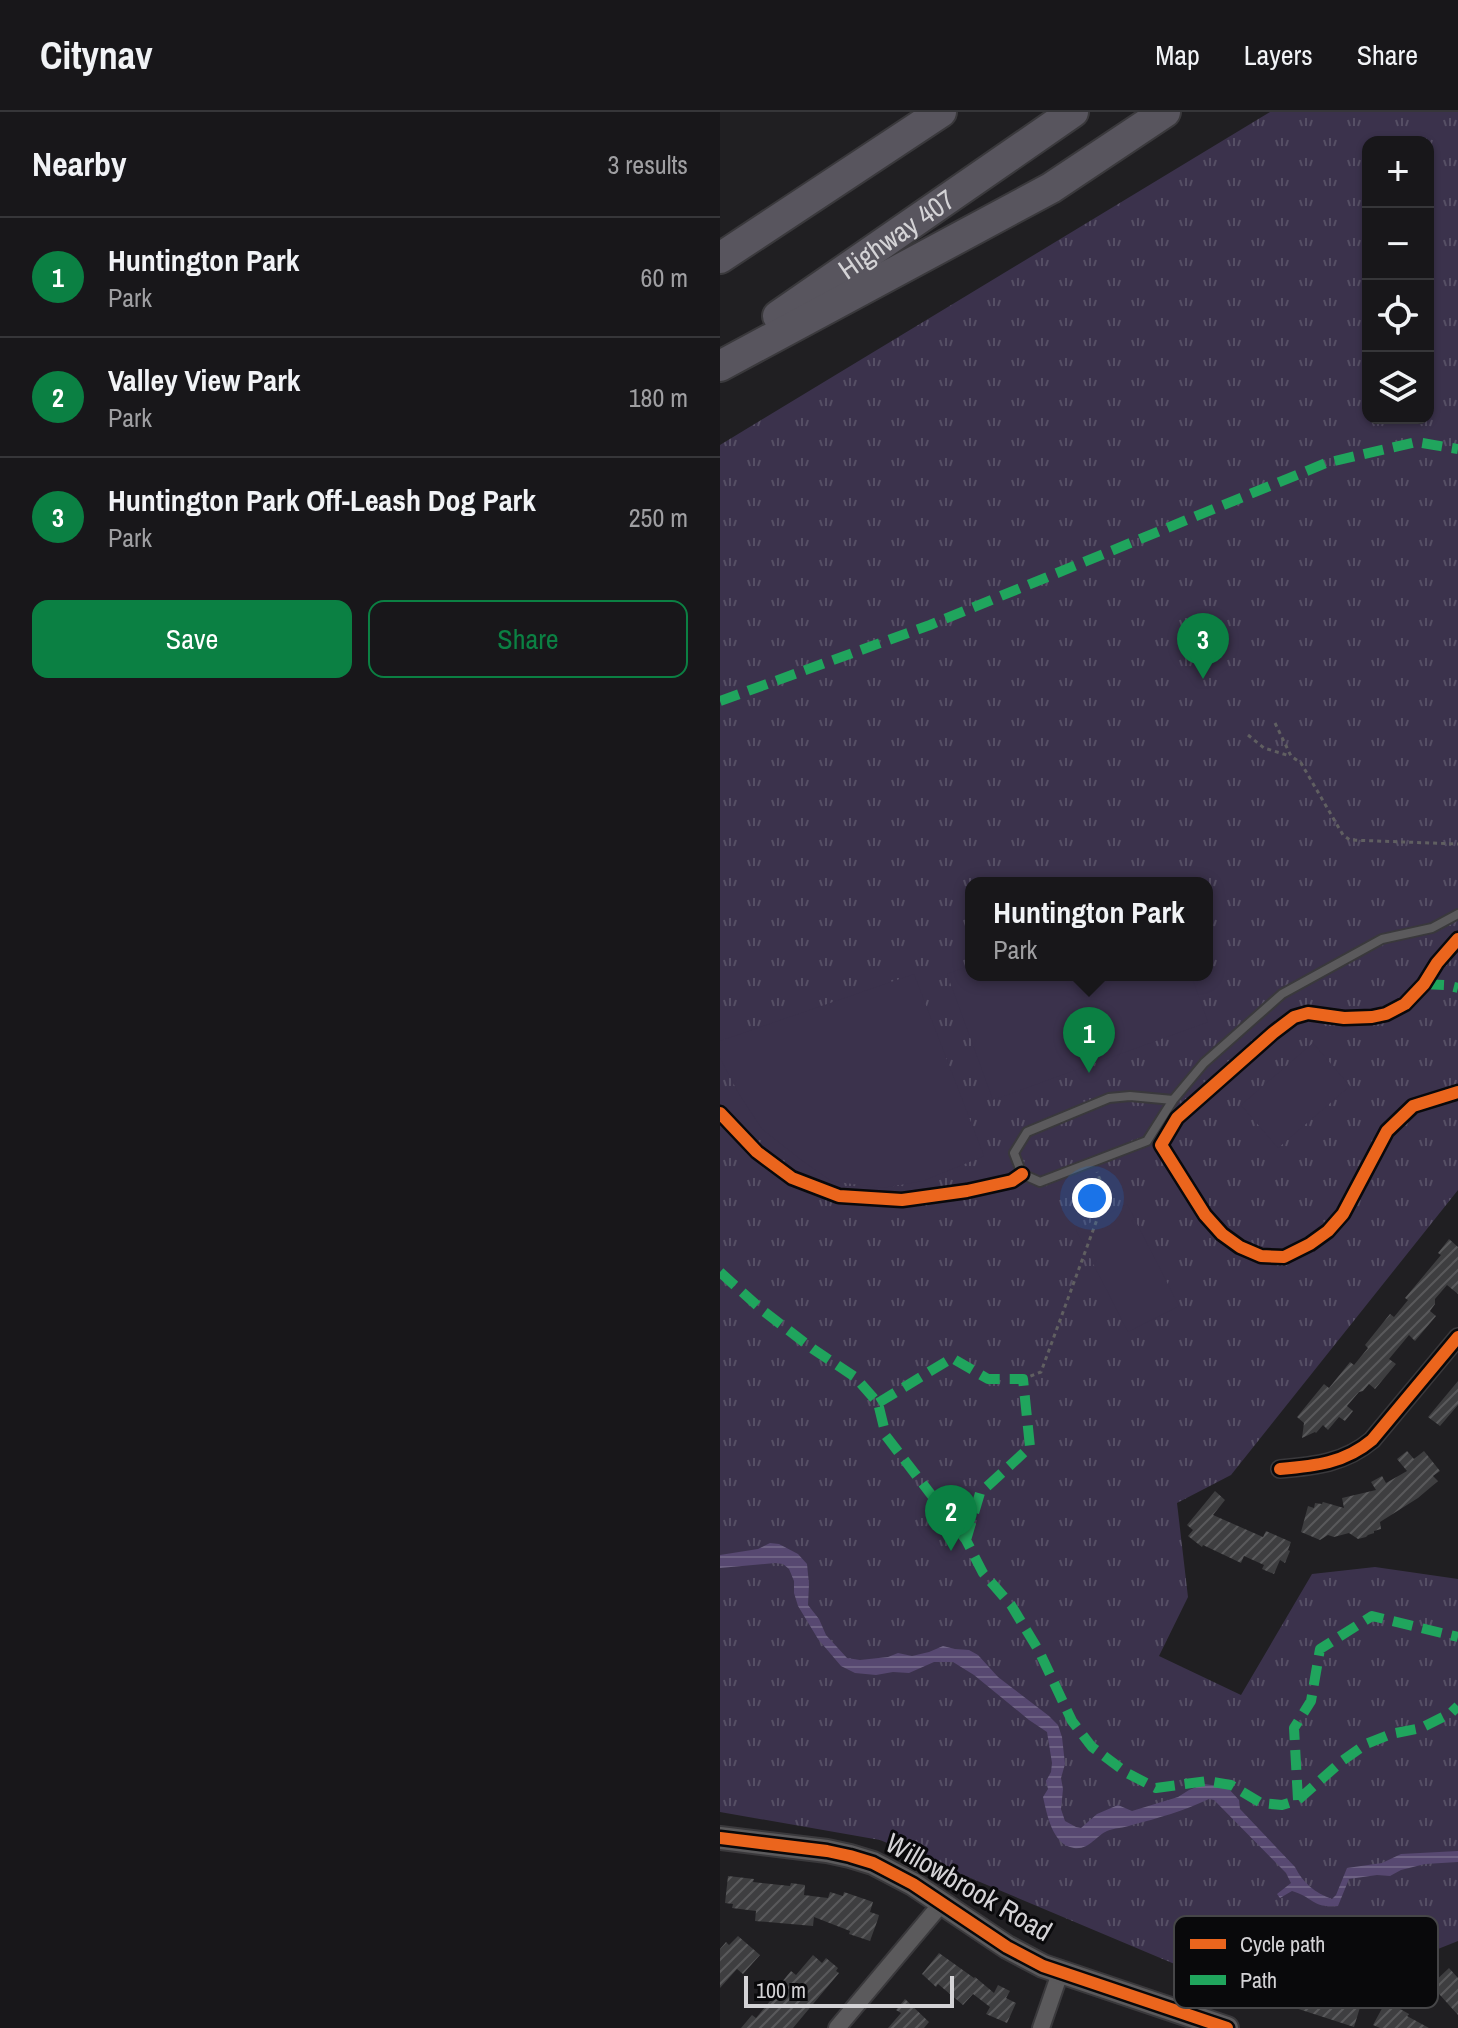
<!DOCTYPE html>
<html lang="en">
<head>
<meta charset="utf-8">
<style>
	:root { --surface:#18171a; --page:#252427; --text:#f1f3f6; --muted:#9f9fa2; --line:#363639; --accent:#0b8043 }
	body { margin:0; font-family:"Archivo Narrow",sans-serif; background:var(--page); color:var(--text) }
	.controls { position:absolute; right:24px; top:24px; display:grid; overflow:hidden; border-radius:16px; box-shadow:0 2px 6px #0004 }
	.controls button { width:72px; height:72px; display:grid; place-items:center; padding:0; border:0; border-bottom:2px solid var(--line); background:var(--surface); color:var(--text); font:40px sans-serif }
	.scale { position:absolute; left:24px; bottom:20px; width:210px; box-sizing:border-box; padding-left:8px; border:4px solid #d4d3d6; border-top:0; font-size:22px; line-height:28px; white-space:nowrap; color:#d4d3d6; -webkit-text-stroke:6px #09090b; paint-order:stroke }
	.you { position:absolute; left:372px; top:1086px; width:28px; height:28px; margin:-20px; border:6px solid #fff; border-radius:50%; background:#1a73e8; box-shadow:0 0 0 12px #1a73e833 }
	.badge { display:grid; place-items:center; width:52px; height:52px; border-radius:50%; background:var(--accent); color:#fff; font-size:26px; font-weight:700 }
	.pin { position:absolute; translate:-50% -66px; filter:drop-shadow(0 2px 4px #0008) }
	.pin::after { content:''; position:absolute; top:42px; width:28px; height:24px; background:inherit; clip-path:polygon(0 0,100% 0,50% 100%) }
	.popup { position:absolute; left:245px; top:765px; width:248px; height:104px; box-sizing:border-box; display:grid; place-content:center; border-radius:16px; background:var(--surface); filter:drop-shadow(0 2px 6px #0005); font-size:26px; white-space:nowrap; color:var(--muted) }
	.popup b { font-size:30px; color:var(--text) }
	.popup::after { content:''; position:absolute; left:50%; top:100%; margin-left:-16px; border:16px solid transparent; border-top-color:var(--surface) }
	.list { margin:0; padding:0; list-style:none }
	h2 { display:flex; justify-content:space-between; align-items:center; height:104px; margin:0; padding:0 32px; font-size:34px }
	h2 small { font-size:26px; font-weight:400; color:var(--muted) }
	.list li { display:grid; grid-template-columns:52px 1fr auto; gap:24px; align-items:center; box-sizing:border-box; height:120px; padding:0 32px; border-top:2px solid var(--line) }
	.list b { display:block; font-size:30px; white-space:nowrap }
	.list p { margin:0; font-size:26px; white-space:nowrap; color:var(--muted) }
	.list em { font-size:26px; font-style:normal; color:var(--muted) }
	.actions { display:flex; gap:16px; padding:24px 32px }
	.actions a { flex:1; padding:18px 0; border:2px solid var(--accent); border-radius:16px; text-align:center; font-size:28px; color:var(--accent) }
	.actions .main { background:var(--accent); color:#fff }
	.icon { flex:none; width:44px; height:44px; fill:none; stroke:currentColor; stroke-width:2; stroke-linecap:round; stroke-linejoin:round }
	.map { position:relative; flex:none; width:738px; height:1916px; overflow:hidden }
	header { display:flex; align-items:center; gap:48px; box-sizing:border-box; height:112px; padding:0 40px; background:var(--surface); border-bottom:2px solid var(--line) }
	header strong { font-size:38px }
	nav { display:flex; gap:44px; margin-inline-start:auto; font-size:28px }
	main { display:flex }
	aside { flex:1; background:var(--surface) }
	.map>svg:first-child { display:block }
	.grass { fill:url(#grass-tufts); fill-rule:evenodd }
	.pitch { fill:#3b324c }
	.water { fill:url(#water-rules) }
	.building { fill:url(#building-hatch) }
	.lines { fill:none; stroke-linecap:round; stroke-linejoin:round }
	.service-casing { stroke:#3a393c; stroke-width:12 }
	.minor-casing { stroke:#3a393c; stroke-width:20 }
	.tertiary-casing { stroke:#3a393c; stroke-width:26 }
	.motorway-casing { stroke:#3a393c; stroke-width:34 }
	.path { stroke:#605f61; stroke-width:3; stroke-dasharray:4 4; stroke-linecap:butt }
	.service { stroke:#5b5a5c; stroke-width:8 }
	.minor { stroke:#5b5a5c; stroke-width:16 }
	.tertiary { stroke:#5b5a5c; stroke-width:22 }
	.motorway { stroke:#58555e; stroke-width:30 }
	.quiet { stroke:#20a55d; stroke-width:10; stroke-dasharray:20 10; stroke-linecap:butt }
	.cycleway-casing { stroke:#09090b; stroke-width:17 }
	.cycleway { stroke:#eb651d; stroke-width:12 }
	.labels { text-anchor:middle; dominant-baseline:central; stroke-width:6; stroke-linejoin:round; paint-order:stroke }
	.street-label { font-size:28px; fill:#d4d3d6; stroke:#09090b }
	.key { fill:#09090b; stroke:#464648; stroke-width:2 }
	.key-label { font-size:22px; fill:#d4d3d6 }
</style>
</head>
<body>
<header>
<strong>Citynav</strong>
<nav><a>Map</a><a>Layers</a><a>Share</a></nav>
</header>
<main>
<aside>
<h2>Nearby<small>3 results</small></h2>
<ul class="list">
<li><span class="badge">1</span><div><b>Huntington Park</b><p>Park</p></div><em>60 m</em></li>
<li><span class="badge">2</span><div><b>Valley View Park</b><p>Park</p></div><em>180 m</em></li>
<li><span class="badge">3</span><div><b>Huntington Park Off-Leash Dog Park</b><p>Park</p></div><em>250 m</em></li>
</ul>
<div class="actions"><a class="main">Save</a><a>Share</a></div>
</aside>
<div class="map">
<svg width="738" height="1916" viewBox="0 0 738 1916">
	<defs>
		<pattern id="grass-tufts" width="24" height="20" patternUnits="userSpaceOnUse" patternTransform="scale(2)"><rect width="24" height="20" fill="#3b324c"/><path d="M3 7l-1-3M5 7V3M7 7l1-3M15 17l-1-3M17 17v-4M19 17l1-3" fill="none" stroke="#564f65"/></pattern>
		<pattern id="water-rules" width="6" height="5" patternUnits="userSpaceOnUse" patternTransform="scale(2)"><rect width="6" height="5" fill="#574871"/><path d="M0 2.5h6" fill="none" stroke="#6e6284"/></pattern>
		<pattern id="building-hatch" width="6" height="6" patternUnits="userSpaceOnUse" patternTransform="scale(2)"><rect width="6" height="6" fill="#3e3e40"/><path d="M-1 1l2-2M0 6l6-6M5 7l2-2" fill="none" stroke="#59595b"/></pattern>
	</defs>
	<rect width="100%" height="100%" fill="#201f22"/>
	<path class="grass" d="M550 0H738V1078L511 1363 457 1391 468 1485 439 1544 521 1583 592 1462 655 1455 738 1467V1829L673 1855 549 1839 521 1880 160 1728 0 1700V333ZM648 30H708V306H648ZM251 771H487V863H251Z"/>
	<path class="pitch" d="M251 853V863H471L488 910 273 988 227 862Z
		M194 862 264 1044 203 1069 162 1076 111 1069 80 1047 42 1017 19 982 0 946V929Z
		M593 931 630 974 558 1036 521 993Z
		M407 1092 459 1194 408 1220 356 1118Z"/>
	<path class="water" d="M50 1431 59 1432 78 1442 87 1452 89 1472 88 1493 99 1507 106 1523 127 1546 140 1548 168 1545 178 1541 192 1544 209 1540 223 1534 235 1537 249 1538 258 1543 278 1565 329 1604 338 1613 342 1625 345 1652 341 1666 343 1677 341 1697 345 1709 356 1715 361 1716 377 1702 398 1693 412 1699 458 1685 469 1678 484 1672 507 1675 519 1688 520 1697 575 1755C583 1771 595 1781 612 1787L616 1783 627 1756 662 1751 681 1742 738 1739V1750L705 1752 681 1758 670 1764 657 1763 629 1767 618 1794C591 1796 595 1786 572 1779L560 1786 557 1782 571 1771 566 1761 494 1688 489 1687C463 1699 439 1706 412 1713 404 1716 394 1716 387 1719 376 1724 369 1738 354 1736 332 1733 327 1702 323 1685L328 1677 326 1669 331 1660 332 1651 327 1620 309 1608 254 1563 233 1550H214L189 1561 173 1560 156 1563 135 1561 121 1554 98 1527 78 1494 74 1481V1469L69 1457 63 1452 55 1451 0 1456V1443L38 1437Z"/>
	<path class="building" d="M729 1127 738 1135V1182L727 1173 715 1187V1192L710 1199 716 1204 695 1229 689 1223 669 1247 676 1252 655 1277 649 1272 643 1279 639 1280 627 1294 633 1299 625 1309 619 1305 608 1318 603 1313 596 1321 595 1320 582 1326 584 1311 577 1305 604 1272 609 1276 630 1250 634 1253 648 1236 645 1233 670 1202 674 1205 688 1188 685 1186 721 1143 718 1141Z
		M738 1269V1293L720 1314 708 1305Z
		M687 1339 694 1347 704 1339 720 1359 713 1364 718 1369 698 1386 660 1410 661 1417 654 1419V1421L648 1423 646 1425 638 1427 629 1421 614 1425 608 1423 600 1428 581 1420 588 1394 594 1396 595 1391 602 1392 603 1390 624 1396 622 1386 656 1378 651 1370 662 1364 666 1371 687 1359 677 1347Z
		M495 1379 505 1388 493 1403 543 1425 546 1419 571 1430 568 1438 570 1439 565 1451 560 1448 554 1462 542 1457 544 1453 524 1444 521 1451 483 1433 482 1435 468 1424 473 1418 467 1413Z
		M8 1764 34 1767 33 1770 70 1774 71 1771 85 1773 84 1783 108 1786 110 1780 123 1784 124 1780 153 1790 150 1800 159 1803 158 1807 150 1829 129 1822 130 1819 94 1805 93 1814 35 1809 36 1799 12 1796 13 1792 5 1791Z
		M18 1824 40 1843 23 1862 17 1857 0 1876V1837L6 1830 9 1833Z
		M219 1841 254 1866 255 1865 274 1881 278 1873 290 1879 286 1886 296 1891 287 1911 266 1902 270 1895 253 1882 243 1893 218 1872 216 1875 202 1862Z
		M93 1843 102 1851 106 1846 118 1856 116 1859 119 1861 73 1916H21L32 1903 36 1906 59 1878 57 1876 71 1859 76 1863Z
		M552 1853 569 1859 568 1864 642 1889 634 1915 548 1887 546 1891 533 1887 542 1859 549 1861Z
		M729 1856 738 1866V1903L711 1873Z
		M185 1887 209 1910 204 1916H168L181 1901 176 1898Z
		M666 1889 689 1902 687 1904 709 1916H660L653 1913Z"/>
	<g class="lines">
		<defs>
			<path id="service" d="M453 988 410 984 389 986 307 1020 294 1041 302 1062 320 1070 427 1029 453 988 484 951 562 882 662 827 712 816 738 802"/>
			<path id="minor" d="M560 1357C595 1354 625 1351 652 1328L738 1225
				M117 1916 222 1791
				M321 1916 340 1861"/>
			<path id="tertiary" d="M0 1726 107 1739 130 1744 153 1751 193 1772 287 1835 323 1854 507 1916"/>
			<g id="motorway">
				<path d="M0 146 221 0"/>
				<path id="s1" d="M58 204 353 0"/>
				<path d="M0 254 331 76 445 0"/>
			</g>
		</defs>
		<use href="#service" class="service-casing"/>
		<use href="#minor" class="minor-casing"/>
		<use href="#tertiary" class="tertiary-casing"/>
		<use href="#motorway" class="motorway-casing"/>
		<path class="path" d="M555 611 571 644 581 651 623 723 630 728 738 732
			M528 623 544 636 570 644
			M303 1267 321 1260 386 1083 377 1060"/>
		<use href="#service" class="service"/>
		<use href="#minor" class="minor"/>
		<use href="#tertiary" class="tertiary"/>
		<use href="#motorway" class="motorway"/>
		<path class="quiet" d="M0 589 210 513 606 351 696 330 738 337
			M704 872 726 873 738 876
			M0 1160 42 1198 93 1237 135 1265 158 1291 166 1324 246 1428 263 1461 291 1493 319 1539 352 1609 372 1635 407 1661 436 1676 487 1669 511 1673 541 1691 562 1693 578 1688 622 1649 646 1632 671 1622 701 1616 731 1601 738 1594
			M158 1291 232 1246 268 1267H303L310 1335 260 1381 246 1428
			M578 1688 574 1616 591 1589 600 1537 652 1504 738 1525"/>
		<defs>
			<path id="cycleway" d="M0 1001 37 1040 72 1066 119 1084 182 1088 247 1079 292 1069 302 1062
				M441 1033 485 1103 502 1122 520 1135 541 1144 564 1145 590 1132 608 1119 623 1102 667 1019 693 994 738 980
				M441 1033 457 1006 553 921 574 905 588 901 624 906 652 905 666 902 685 892 704 872 717 851 738 827
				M560 1357C595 1354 625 1351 652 1328L738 1225
				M0 1726 107 1739 130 1744 153 1751 193 1772 287 1835 323 1854 507 1916"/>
		</defs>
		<use href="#cycleway" class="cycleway-casing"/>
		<use href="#cycleway" class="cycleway"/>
	</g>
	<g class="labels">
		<g class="street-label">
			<text stroke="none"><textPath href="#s1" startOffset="144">Highway 407</textPath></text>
			<text transform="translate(249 1775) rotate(30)">Willowbrook Road</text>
		</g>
	</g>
	<rect x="454" y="1804" width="264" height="92" rx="12" class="key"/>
	<rect x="470" y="1827" width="36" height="10" fill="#eb651d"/>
	<rect x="470" y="1863" width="36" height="10" fill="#20a55d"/>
	<g class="key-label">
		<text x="520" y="1840">Cycle path</text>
		<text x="520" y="1876">Path</text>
	</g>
</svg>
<div class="controls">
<button>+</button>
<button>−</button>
<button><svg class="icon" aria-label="locate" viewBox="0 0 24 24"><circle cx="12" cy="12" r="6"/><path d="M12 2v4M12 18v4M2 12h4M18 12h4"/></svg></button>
<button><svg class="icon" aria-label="layers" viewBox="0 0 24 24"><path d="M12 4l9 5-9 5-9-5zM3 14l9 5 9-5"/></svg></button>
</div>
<div class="scale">100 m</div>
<div class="you"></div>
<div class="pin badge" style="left:369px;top:961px">1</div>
<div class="popup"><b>Huntington Park</b>Park</div>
<div class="pin badge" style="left:231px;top:1439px">2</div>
<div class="pin badge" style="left:483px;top:567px">3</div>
</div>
</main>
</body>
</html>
